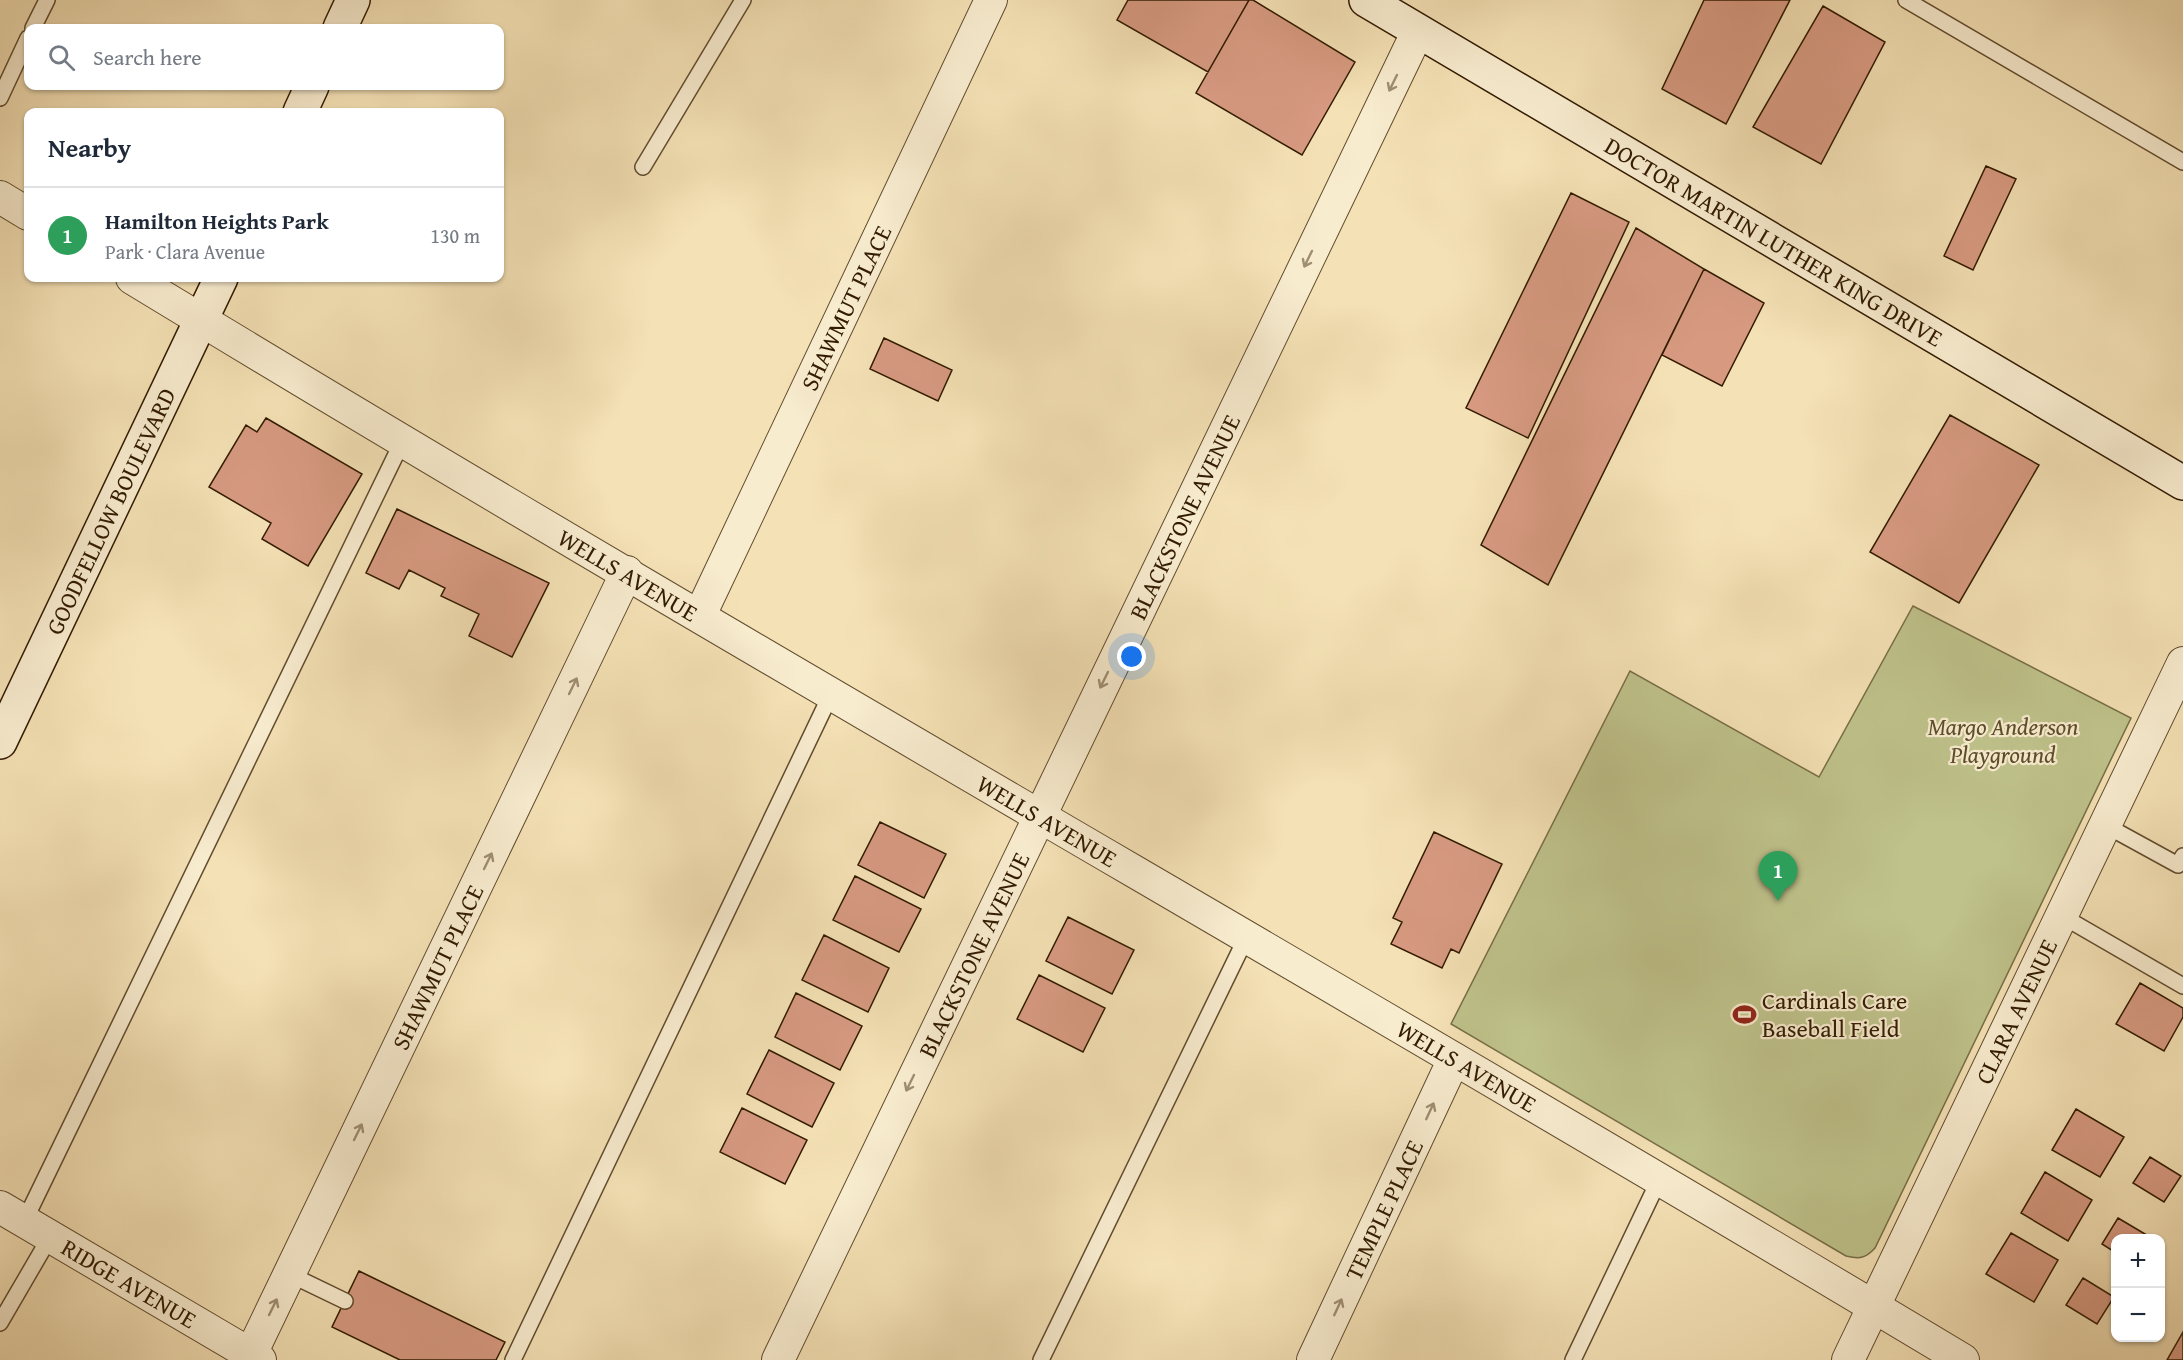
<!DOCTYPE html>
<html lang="en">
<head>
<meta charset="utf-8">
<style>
	:root { --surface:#fff; --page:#f2f2f3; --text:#1f2937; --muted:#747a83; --line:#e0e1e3; --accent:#8f2418 }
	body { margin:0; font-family:"Gentium Book Plus",serif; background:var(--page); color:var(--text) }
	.controls { position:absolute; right:18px; bottom:18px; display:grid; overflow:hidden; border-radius:12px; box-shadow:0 2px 4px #0004 }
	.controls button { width:54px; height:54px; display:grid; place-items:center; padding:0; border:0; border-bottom:2px solid var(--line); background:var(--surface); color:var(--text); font:30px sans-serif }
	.you { position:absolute; left:1132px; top:657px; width:21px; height:21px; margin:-15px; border:4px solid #fff; border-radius:50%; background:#1a73e8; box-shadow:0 0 0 9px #1a73e833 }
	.badge { display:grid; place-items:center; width:39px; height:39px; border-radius:50%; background:var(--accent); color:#fff; font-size:20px; font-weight:700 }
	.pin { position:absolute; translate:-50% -50px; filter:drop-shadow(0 2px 3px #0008) }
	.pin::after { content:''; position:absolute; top:32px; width:21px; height:18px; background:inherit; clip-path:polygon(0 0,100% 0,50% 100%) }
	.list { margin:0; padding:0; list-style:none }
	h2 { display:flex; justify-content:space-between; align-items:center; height:78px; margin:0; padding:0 24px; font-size:26px }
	h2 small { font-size:20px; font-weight:400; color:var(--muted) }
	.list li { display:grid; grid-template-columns:39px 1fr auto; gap:18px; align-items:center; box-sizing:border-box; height:96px; padding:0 24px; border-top:2px solid var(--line) }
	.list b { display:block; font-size:22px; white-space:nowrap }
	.list p { margin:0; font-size:20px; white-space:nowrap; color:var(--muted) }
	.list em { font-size:20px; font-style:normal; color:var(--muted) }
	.icon { flex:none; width:33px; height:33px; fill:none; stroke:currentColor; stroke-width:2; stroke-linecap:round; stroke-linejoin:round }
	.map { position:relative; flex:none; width:2183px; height:1360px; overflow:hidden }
	.search { position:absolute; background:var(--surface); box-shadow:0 2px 4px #0004; left:24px; top:24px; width:480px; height:66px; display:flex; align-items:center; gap:15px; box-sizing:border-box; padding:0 21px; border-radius:12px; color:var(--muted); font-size:22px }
	.panel { position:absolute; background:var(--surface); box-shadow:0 2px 4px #0004; left:24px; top:108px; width:480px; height:174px; border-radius:12px }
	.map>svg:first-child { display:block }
	.green { fill:#bfc28b; stroke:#786e46; stroke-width:1.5 }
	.building { fill:#d79a81; stroke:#321b01; stroke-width:1.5 }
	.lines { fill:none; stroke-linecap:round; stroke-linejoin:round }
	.service-casing { stroke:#624c2e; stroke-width:18 }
	.minor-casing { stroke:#624c2e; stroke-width:34 }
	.secondary-casing { stroke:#321b01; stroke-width:36 }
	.service { stroke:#f8eccf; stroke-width:15 }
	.minor { stroke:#f8eccf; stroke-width:32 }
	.secondary { stroke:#f8eccf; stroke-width:33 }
	.oneway { stroke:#9f8e72 }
	.labels { text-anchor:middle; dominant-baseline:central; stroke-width:4.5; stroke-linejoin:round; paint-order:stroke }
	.street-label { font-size:24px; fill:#321b01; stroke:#f8eccf }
	.park-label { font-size:24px; font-style:italic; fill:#5c4d2a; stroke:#f8eccf }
	.poi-label { font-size:24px; fill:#321b01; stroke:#f8eccf; text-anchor:start }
</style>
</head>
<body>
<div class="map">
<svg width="2183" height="1360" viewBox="0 0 2183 1360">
	<rect width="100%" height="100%" fill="#f4e1b5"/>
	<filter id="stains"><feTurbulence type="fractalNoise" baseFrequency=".00333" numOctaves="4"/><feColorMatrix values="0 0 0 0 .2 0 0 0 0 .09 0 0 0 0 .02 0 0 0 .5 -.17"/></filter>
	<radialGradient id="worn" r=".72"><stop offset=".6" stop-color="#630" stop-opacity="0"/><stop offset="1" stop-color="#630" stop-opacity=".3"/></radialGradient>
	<path class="green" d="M1913 606 2131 718 1875 1248C1865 1259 1859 1259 1846 1256L1451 1024 1630 671 1819 777Z"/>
	<path class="building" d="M1128 0H1249L1208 72 1117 20Z
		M1249 0H1253L1355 62 1302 155 1196 93Z
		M1704 0H1790L1726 124 1662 89Z
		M1823 6 1885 42 1821 164 1753 127Z
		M1986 166 2016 179 1973 270 1944 256Z
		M1571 193 1629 222 1528 438 1466 408Z
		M1636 228 1704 269 1548 585 1481 545Z
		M1704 269 1764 303 1722 386 1662 355Z
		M884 338 952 370 938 401 870 369Z
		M1950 415 2039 465 1959 603 1870 552Z
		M266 418 362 474 308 566 262 539 271 523 209 487 246 425 257 432Z
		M397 509 549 583 512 657 469 636 479 614 441 596 445 588 409 570 399 589 366 573Z
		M880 822 946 854 924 898 858 865Z
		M1434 832 1502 864 1459 953 1451 949 1442 968 1391 944 1402 922 1393 918Z
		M855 876 921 909 899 952 833 920Z
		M1068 917 1134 950 1112 994 1046 961Z
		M824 935 889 968 868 1012 802 980Z
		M1039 975 1105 1008 1083 1052 1017 1019Z
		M2140 983 2183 1008V1017L2164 1051 2116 1024Z
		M796 993 862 1026 840 1070 775 1037Z
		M769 1050 834 1083 812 1127 747 1094Z
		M742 1108 807 1140 785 1184 720 1152Z
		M2076 1109 2124 1137 2100 1177 2052 1150Z
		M2150 1157 2181 1176 2164 1202 2133 1183Z
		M2045 1172 2092 1200 2068 1241 2021 1213Z
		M2118 1218 2150 1237 2149 1238H2116V1253L2102 1244Z
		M2011 1233 2058 1260 2034 1302 1986 1274Z
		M359 1271 505 1342 496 1360H400L332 1327Z
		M2083 1278 2114 1297 2097 1324 2066 1305Z
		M2183 1332V1360H2167Z"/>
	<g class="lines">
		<defs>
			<path id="service" d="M1906 0 2183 162
				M33 28 47 0
				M0 98 28 38
				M643 167 743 0
				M2105 825 2178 865 2183 856
				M2062 916 2183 986
				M24 1222 403 440
				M289 1274 345 1301
				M0 1323 50 1237
				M513 1360 831 694
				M1041 1360 1246 938
				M1573 1360 1659 1180"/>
			<g id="minor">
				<path d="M0 197 28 214"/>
				<path id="s1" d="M132 278C737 646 1355 995 1963 1360"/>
				<path id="s2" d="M700 615 991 0"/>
				<path id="s3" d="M0 1207 260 1360"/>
				<path id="s4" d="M248 1360 627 572"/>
				<path id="s5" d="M778 1360 1418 31"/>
				<path id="s6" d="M1313 1360 1454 1059"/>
				<path id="s7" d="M1848 1360 2183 663"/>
			</g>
			<g id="secondary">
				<path id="s8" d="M1366 0 2183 483"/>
				<path d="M340 28 353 0"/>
				<path d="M300 112 312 86"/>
				<path id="s9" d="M0 742 221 278"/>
			</g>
		</defs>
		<use href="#service" class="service-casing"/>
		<use href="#minor" class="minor-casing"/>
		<use href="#secondary" class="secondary-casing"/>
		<use href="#service" class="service"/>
		<use href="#minor" class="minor"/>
		<use href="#secondary" class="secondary"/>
	</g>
	<defs><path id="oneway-shaft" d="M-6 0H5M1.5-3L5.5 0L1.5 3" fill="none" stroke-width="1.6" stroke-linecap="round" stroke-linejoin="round" transform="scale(1.5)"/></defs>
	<g class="oneway">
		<use href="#oneway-shaft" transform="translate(1393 83) rotate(116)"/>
		<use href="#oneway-shaft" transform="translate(1308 259) rotate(116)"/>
		<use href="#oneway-shaft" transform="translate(1104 680) rotate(116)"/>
		<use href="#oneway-shaft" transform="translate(573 686) rotate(-64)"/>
		<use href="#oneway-shaft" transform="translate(488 861) rotate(-64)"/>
		<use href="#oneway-shaft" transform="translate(910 1083) rotate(116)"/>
		<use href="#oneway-shaft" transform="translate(1430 1111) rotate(-65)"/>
		<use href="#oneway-shaft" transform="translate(358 1132) rotate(-64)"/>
		<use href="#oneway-shaft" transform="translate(273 1307) rotate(-64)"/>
		<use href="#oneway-shaft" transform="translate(1338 1307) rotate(-65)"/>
	</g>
	<defs>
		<symbol id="stadium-bare" viewBox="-9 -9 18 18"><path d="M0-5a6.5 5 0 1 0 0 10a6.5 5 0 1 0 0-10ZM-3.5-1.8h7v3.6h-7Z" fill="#8f2418" stroke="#f8eccf" stroke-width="2.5" paint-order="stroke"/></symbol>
	</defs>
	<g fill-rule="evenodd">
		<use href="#stadium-bare" x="1728" y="998" width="33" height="33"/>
	</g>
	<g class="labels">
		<g class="street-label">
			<text stroke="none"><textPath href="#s8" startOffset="474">DOCTOR MARTIN LUTHER KING DRIVE</textPath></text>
			<text stroke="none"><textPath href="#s2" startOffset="340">SHAWMUT PLACE</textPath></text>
			<text stroke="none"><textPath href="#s9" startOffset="256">GOODFELLOW BOULEVARD</textPath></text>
			<text stroke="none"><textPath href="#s5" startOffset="936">BLACKSTONE AVENUE</textPath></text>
			<text stroke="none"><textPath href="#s1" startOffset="578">WELLS AVENUE</textPath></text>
			<text stroke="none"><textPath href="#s1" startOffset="1064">WELLS AVENUE</textPath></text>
			<text stroke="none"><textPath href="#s5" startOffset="450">BLACKSTONE AVENUE</textPath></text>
			<text stroke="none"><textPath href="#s4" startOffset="436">SHAWMUT PLACE</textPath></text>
			<text stroke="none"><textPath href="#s7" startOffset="387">CLARA AVENUE</textPath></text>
			<text stroke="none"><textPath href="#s1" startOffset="1550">WELLS AVENUE</textPath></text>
			<text stroke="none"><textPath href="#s6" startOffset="166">TEMPLE PLACE</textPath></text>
			<text stroke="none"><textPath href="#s3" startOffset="150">RIDGE AVENUE</textPath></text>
		</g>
		<g class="park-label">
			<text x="2003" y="726">Margo Anderson<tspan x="2003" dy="28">Playground</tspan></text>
		</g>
		<g class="poi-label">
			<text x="1762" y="1000">Cardinals Care<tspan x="1762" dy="28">Baseball Field</tspan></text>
		</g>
	</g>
	<rect width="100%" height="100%" filter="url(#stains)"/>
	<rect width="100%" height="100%" fill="url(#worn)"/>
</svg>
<div class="controls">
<button>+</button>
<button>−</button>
</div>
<div class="you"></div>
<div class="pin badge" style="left:1778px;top:901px;background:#2e9e5b">1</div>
<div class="search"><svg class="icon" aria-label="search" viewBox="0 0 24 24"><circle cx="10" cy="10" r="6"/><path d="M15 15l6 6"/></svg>Search here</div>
<section class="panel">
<h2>Nearby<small></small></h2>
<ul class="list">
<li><span class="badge" style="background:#2e9e5b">1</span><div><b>Hamilton Heights Park</b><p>Park · Clara Avenue</p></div><em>130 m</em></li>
</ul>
</section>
</div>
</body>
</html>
